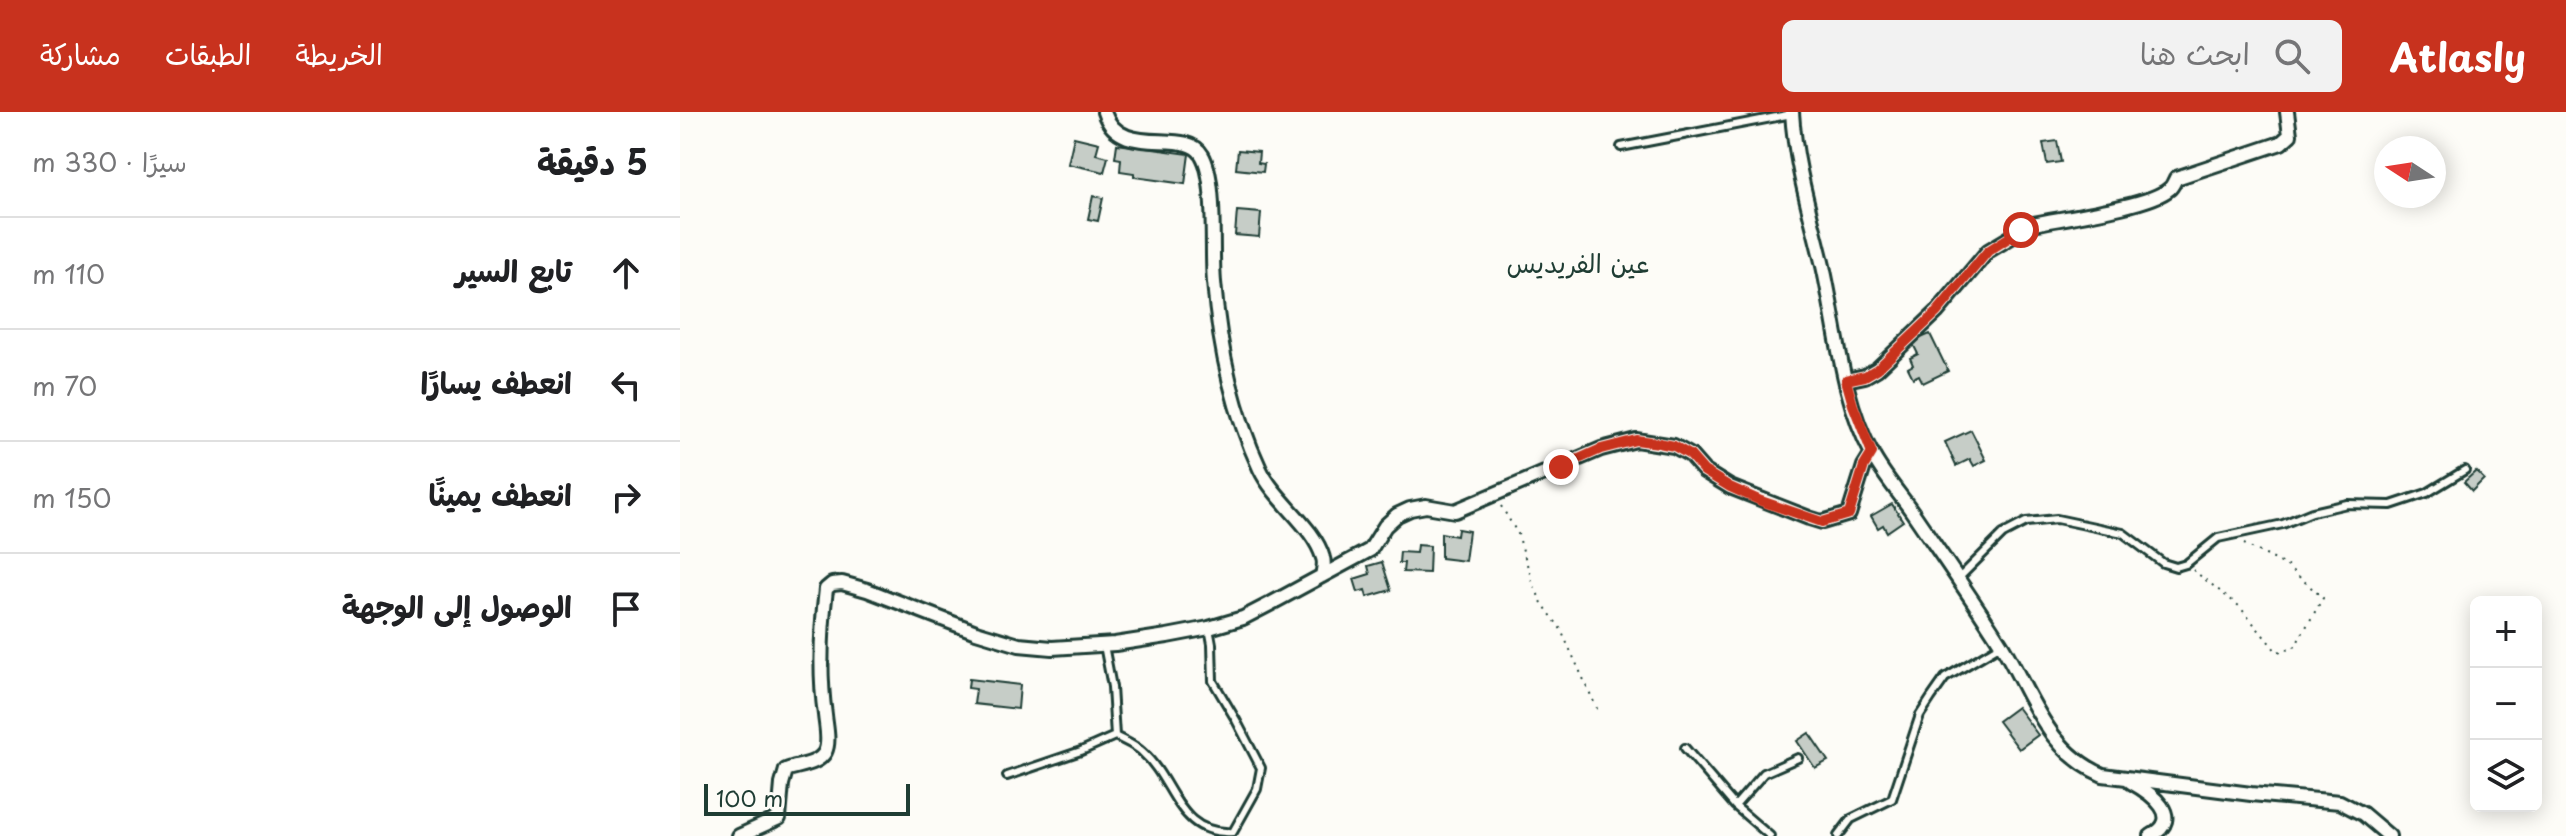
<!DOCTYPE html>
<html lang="ar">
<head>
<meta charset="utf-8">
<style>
	:root { --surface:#fff; --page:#f2f2f2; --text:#202124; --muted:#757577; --line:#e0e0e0; --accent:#c8321e }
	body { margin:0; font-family:"Playpen Sans","Playpen Sans Arabic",sans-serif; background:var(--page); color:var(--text); direction:rtl }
	.controls { position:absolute; right:24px; bottom:24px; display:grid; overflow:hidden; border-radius:12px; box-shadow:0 4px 20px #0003 }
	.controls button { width:72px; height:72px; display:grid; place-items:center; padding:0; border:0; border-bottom:2px solid var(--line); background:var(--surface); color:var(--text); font:40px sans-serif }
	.compass { position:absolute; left:1694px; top:24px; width:72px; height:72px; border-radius:50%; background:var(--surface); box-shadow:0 4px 20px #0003; rotate:282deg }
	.scale { position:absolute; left:24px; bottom:20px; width:206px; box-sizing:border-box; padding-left:8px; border:4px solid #1f3d34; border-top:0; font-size:22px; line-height:28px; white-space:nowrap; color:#1f3d34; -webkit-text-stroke:6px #fdfcf7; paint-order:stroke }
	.stop { position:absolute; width:24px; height:24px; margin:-18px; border:6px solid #c8321e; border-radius:50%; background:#fff }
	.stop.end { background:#c8321e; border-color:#fff; box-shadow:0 2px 8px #0008 }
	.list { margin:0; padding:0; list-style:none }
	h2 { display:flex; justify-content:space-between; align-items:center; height:104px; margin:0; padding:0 32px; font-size:34px }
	h2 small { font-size:26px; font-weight:400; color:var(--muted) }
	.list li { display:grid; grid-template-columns:52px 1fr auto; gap:24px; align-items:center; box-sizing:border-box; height:112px; padding:0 32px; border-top:2px solid var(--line) }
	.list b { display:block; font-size:30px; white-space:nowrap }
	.list em { font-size:26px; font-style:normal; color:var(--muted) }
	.icon { flex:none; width:44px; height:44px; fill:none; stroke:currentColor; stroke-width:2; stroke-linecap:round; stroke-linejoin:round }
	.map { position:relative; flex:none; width:1886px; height:724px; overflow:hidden; direction:ltr }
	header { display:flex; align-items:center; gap:48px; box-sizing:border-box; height:112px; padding:0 40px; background:var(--accent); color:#fff }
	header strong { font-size:38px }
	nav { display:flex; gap:44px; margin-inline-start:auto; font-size:28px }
	.search { width:560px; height:72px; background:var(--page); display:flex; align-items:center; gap:20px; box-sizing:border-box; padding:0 28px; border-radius:12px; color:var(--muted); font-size:30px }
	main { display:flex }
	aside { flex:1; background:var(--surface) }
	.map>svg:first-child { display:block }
	.building { fill:#c6cdc7; stroke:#1f3d34; stroke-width:2 }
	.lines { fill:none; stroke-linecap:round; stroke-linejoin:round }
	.lane-casing { stroke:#1f3d34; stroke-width:12 }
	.street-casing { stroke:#1f3d34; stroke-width:18 }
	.path { stroke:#1f3d34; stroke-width:2; stroke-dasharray:2 6; stroke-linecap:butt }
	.lane { stroke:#fdfcf7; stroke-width:6 }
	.street { stroke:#fdfcf7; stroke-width:12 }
	.route { stroke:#c8321e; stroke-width:10 }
	.labels { text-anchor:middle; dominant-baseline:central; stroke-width:6; stroke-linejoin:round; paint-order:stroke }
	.quarter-label { font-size:26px; fill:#1f3d34; stroke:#fdfcf7 }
</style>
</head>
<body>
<header>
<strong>Atlasly</strong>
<div class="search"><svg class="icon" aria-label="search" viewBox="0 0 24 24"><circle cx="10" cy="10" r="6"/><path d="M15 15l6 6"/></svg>ابحث هنا</div>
<nav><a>الخريطة</a><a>الطبقات</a><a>مشاركة</a></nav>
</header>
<main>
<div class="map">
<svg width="1886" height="724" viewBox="0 0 1886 724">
	<rect width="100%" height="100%" fill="#fdfcf7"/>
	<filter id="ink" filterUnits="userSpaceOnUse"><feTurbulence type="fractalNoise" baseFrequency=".0125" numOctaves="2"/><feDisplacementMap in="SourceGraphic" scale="16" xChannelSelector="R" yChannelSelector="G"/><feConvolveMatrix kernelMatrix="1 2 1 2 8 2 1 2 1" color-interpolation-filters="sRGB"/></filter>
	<g filter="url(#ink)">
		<path class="building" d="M394 25 419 31 416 42 428 45 424 60 388 52Z
			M1377 29 1381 50 1367 52 1363 31Z
			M437 32 509 42 505 72 454 65V61L440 59 441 47 435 46Z
			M558 38 579 40 578 51 584 52 583 60 556 57Z
			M413 84 423 86 418 109 408 107Z
			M557 99 581 101 579 125 555 123Z
			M1250 222 1268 259 1243 271 1239 263 1233 266 1228 256 1233 253 1230 246 1238 242 1232 230Z
			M1291 318 1306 348 1294 354 1290 347 1276 354 1265 330Z
			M1796 359 1804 367 1792 379 1784 370Z
			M1212 392 1223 409 1207 420 1203 413 1198 416 1191 404Z
			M778 417 789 419 785 449 761 446V421L777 424Z
			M737 433 750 434 749 461 723 460 724 451H719L720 440 736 441Z
			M702 450 711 478 687 485 685 478 678 480 674 467 690 462 688 454Z
			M289 567 340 573 338 597 294 592 296 577 288 576Z
			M1337 595 1358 623 1339 637 1318 609Z
			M1129 621 1148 649 1135 656 1117 629Z"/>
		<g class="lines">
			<defs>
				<path id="lane" d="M941 35 1112 2
					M1279 466 1323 422 1346 410 1377 407 1443 421 1483 451 1496 455 1506 452 1538 426 1603 412 1632 400 1667 392 1711 393 1747 381 1785 358
					M435 624C444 629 455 633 462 640 495 669 497 724 553 720L577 677 581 656 556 608 533 569 532 532 529 516
					M1005 636 1055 694
					M327 664 401 639 435 624 432 575 424 533
					M1090 724 1055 694 1084 661 1118 646
					M1158 724 1171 707 1212 687 1240 603 1251 586 1265 566 1321 533"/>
				<path id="street" d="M424 0C440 49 506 14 522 43 537 68 531 139 534 170 539 233 553 299 580 357 595 389 634 414 643 446 645 451 643 459 642 464
					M1112 0C1115 53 1131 103 1143 154 1157 216 1161 285 1192 342 1203 363 1220 382 1233 401 1263 445 1293 488 1321 532 1351 581 1366 639 1423 663L1571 682 1660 690 1683 702 1709 724
					M1166 268 1185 264 1197 257 1257 200 1308 139 1353 112C1381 106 1471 94 1489 77 1492 75 1494 70 1496 66L1601 31 1610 23 1607 0
					M1451 670C1471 681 1505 705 1471 724
					M59 724 99 706 102 672 106 658C118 653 138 653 145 640 150 630 146 614 145 603 139 561 141 519 146 477L152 472 162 471 187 478 296 520 339 533 372 536 435 532 487 524 529 516 563 506 590 492 690 438 705 414 717 403 730 397 746 394 775 399 921 337 956 328 994 334 1010 343 1024 359 1050 375 1129 406 1142 410 1169 402 1184 354 1192 341"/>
			</defs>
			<use href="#lane" class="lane-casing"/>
			<use href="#street" class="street-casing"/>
			<path class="path" d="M821 394 838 422 853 472 862 491 880 516 919 601
				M1513 458 1559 494 1597 540 1614 536 1643 486 1607 454 1564 432"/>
			<use href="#lane" class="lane"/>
			<use href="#street" class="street"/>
		</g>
	</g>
	<g class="lines" filter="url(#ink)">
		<path class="route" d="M881 355 921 337 956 328 979 331 994 334 1010 343 1024 359 1050 375 1081 389 1142 410 1169 402 1184 354 1192 341 1173 293 1166 268 1185 264 1197 257 1257 200 1308 139 1341 118"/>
	</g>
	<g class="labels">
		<g class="quarter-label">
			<text x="898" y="150">عين الفريديس</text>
		</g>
	</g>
</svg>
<div class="controls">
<button>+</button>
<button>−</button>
<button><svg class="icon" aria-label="layers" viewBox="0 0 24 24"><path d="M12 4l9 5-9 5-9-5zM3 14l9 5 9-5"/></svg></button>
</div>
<svg class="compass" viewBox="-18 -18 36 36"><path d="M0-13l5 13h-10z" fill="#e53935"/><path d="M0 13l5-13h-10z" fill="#757577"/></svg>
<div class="scale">100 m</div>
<div class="stop" style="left:1341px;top:118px"></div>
<div class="stop end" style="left:881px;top:355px"></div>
</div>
<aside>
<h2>5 دقيقة<small>سيرًا · 330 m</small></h2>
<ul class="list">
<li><svg class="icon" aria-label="ahead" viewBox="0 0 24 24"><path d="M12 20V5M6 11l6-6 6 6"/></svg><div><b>تابع السير</b></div><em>110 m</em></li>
<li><svg class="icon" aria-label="left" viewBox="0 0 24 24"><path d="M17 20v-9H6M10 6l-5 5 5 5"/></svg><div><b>انعطف يسارًا</b></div><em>70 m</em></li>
<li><svg class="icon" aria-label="right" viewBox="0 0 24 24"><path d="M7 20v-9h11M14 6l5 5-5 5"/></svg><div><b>انعطف يمينًا</b></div><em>150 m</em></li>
<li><svg class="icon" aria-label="arrive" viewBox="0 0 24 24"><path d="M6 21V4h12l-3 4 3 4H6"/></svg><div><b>الوصول إلى الوجهة</b></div></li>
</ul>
</aside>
</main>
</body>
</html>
